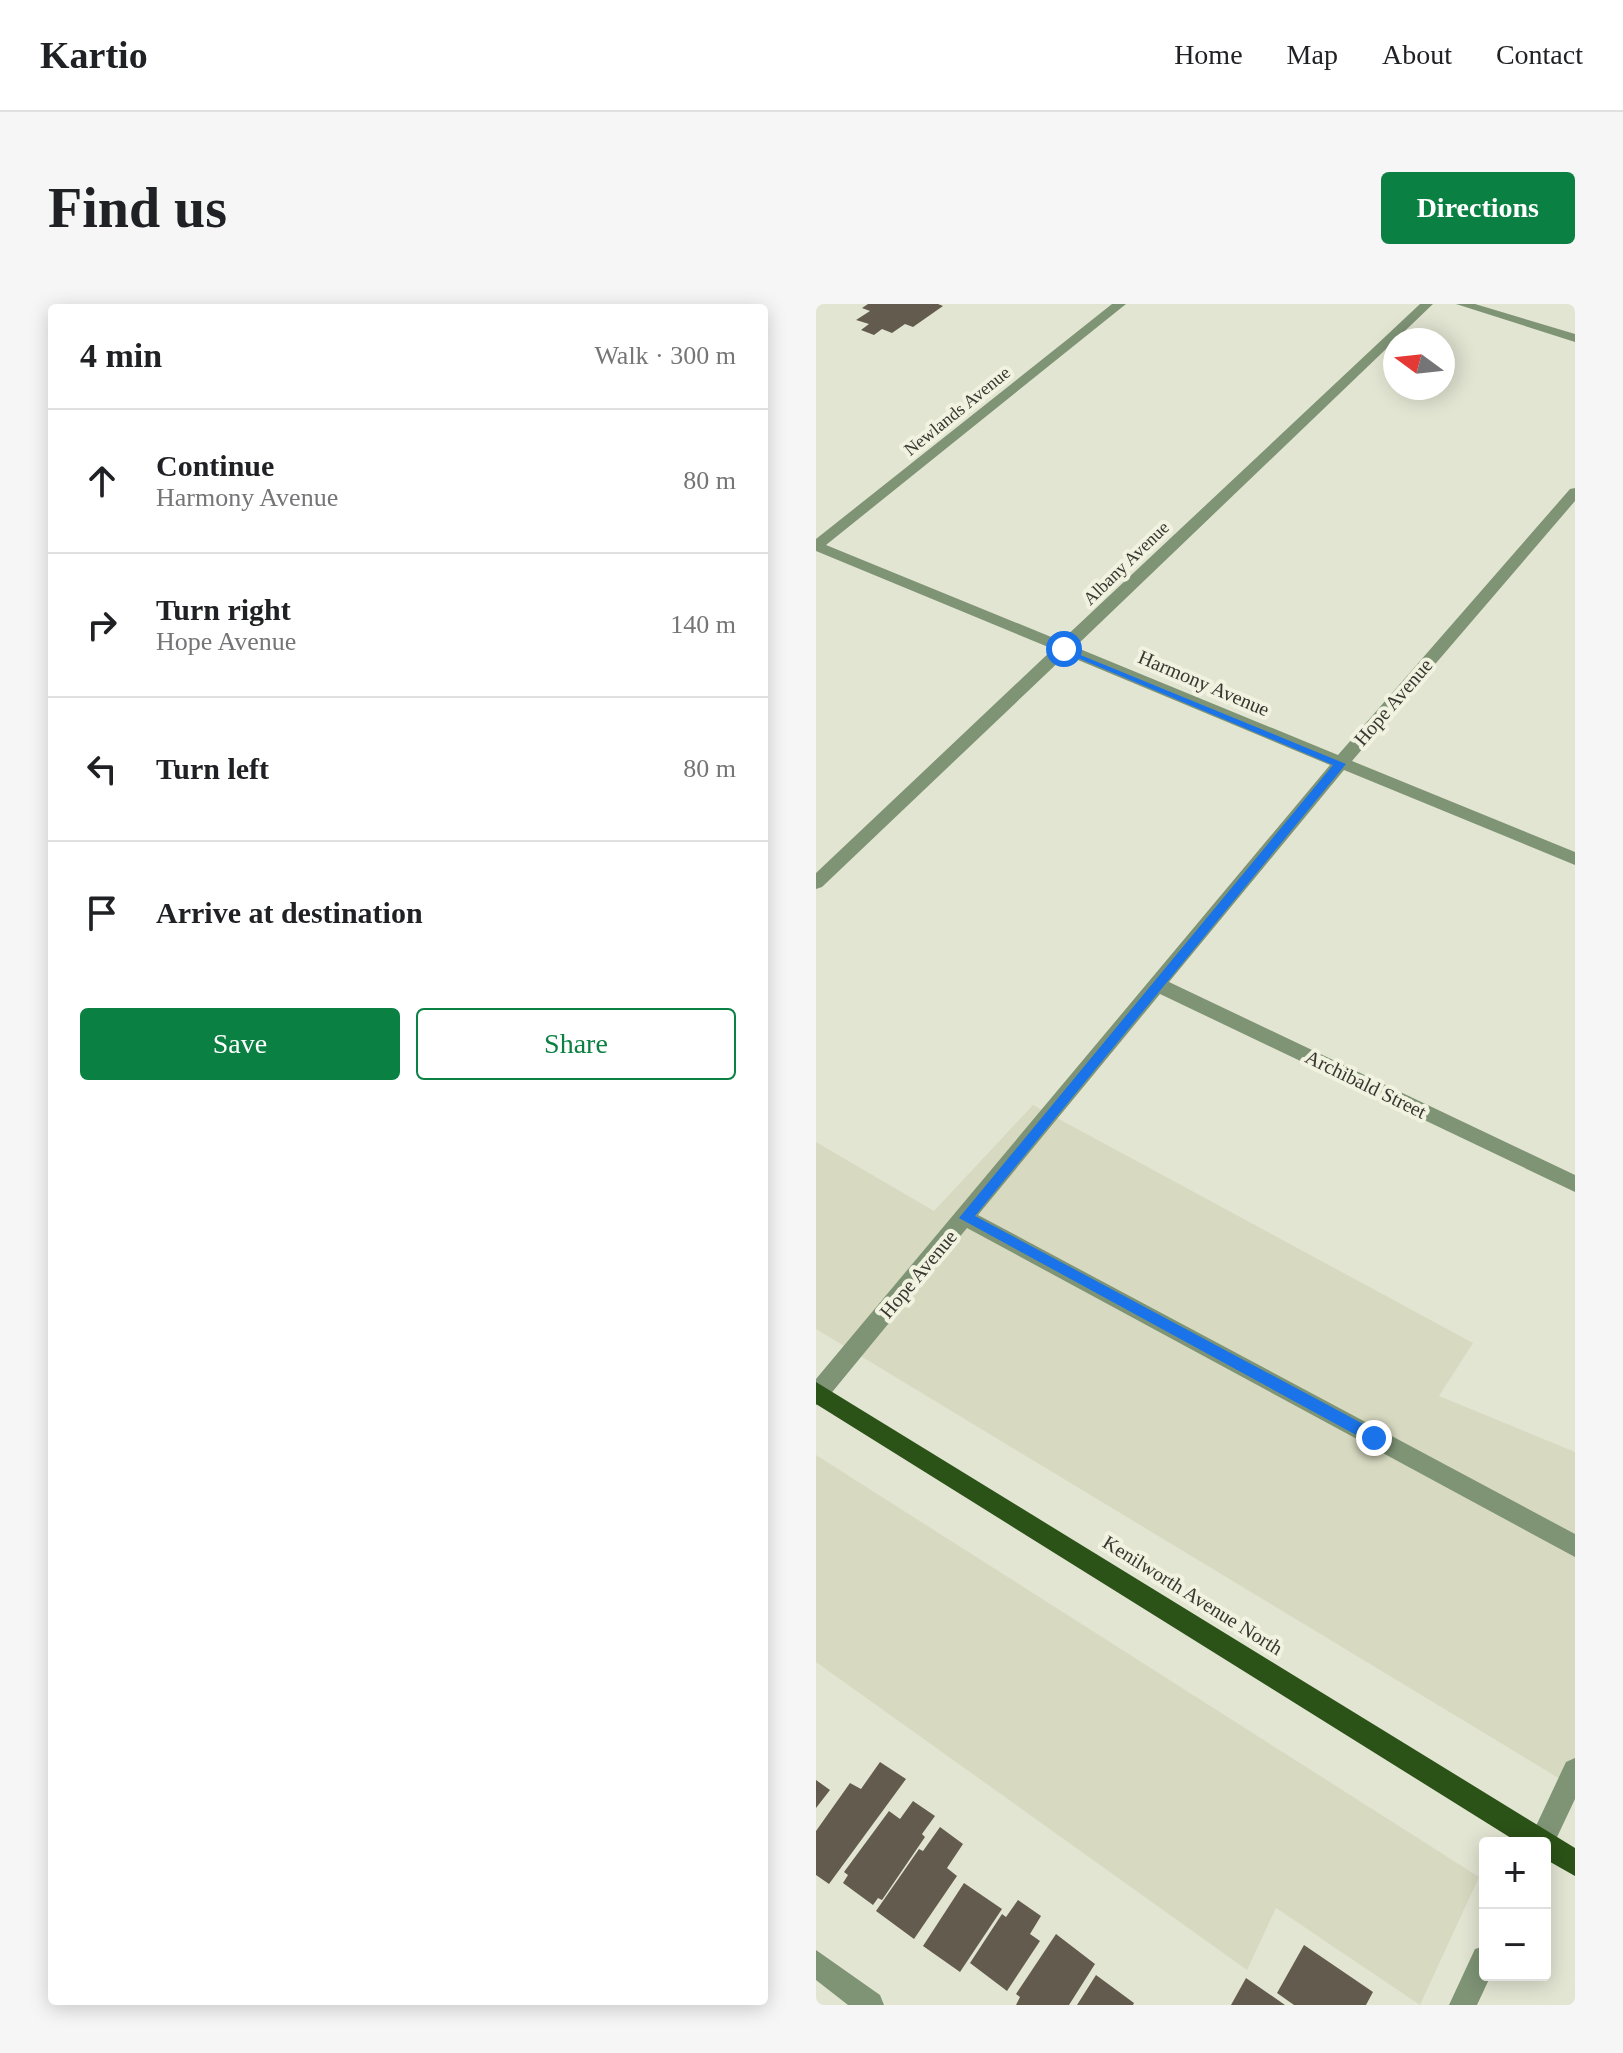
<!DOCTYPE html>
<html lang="en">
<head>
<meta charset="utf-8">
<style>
	:root { --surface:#fff; --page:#f6f6f6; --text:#202124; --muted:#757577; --line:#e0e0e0; --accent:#0b8043 }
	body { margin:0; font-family:Georgia,serif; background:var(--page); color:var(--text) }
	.controls { position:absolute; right:24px; bottom:24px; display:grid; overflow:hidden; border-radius:8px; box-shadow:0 4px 20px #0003 }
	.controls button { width:72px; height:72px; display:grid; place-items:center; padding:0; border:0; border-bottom:2px solid var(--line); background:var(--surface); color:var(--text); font:40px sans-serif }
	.compass { position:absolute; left:567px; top:24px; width:72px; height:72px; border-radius:50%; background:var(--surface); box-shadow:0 4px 20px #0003; rotate:285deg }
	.stop { position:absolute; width:24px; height:24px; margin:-18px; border:6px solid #1a73e8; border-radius:50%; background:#fff }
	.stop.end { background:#1a73e8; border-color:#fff; box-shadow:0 2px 8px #0008 }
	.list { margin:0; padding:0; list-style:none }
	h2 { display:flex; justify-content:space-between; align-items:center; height:104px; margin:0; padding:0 32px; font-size:34px }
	h2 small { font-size:26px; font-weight:400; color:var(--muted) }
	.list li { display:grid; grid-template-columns:52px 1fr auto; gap:24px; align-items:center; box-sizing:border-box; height:144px; padding:0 32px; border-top:2px solid var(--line) }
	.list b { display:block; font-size:30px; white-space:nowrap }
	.list p { margin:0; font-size:26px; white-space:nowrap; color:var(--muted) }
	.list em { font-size:26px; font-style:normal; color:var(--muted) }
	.actions { display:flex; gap:16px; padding:24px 32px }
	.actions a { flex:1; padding:18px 0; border:2px solid var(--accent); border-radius:8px; text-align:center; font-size:28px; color:var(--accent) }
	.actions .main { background:var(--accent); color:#fff }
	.icon { flex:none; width:44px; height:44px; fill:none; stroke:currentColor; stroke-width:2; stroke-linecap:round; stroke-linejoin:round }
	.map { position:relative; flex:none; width:759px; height:1701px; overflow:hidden; border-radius:8px }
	header { display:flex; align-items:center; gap:48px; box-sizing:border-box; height:112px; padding:0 40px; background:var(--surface); border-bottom:2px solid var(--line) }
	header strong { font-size:38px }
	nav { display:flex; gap:44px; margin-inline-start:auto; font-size:28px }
	.intro { display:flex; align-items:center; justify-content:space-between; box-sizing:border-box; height:192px; padding:0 48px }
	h1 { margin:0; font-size:56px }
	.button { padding:20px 36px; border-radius:8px; background:var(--accent); color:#fff; font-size:28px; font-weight:700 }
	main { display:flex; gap:48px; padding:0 48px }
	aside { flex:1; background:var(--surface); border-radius:8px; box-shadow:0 4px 20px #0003 }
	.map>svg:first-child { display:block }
	.built { fill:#d7d9c0 }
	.building { fill:#635c4e }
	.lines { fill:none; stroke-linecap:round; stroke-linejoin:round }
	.minor { fill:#7e9475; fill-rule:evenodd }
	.major { fill:#2b5217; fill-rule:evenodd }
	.route { fill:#1a73e8 }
	.labels { text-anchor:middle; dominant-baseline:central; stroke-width:8; stroke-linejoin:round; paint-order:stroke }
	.far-street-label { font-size:18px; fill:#373730; stroke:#f1f2e0 }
	.street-label { font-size:20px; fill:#373730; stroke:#f1f2e0 }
</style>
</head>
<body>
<header>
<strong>Kartio</strong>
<nav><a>Home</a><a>Map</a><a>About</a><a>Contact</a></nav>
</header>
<div class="intro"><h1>Find us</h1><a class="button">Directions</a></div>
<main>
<aside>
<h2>4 min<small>Walk · 300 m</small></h2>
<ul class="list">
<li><svg class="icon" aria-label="ahead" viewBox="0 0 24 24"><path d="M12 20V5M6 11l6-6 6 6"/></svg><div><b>Continue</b><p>Harmony Avenue</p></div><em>80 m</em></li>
<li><svg class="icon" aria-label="right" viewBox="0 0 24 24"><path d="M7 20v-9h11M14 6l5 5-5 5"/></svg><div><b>Turn right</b><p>Hope Avenue</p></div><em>140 m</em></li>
<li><svg class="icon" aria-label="left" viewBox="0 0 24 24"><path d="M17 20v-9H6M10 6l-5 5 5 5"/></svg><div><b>Turn left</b></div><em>80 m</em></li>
<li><svg class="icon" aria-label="arrive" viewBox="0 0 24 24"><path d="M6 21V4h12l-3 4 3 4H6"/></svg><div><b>Arrive at destination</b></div></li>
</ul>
<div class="actions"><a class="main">Save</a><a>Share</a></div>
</aside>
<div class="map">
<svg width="759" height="1701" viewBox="0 0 759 1701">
	<rect width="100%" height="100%" fill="#e3e5d3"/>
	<path class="built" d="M217 801 657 1039 623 1092 759 1148V1484L0 1025V838L118 907Z
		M0 1151 663 1573 604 1701 460 1604 431 1666 0 1358Z"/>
	<path class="building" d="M52 0H122L127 2 97 23 89 20 76 29 66 25 58 31 45 26 53 20 40 16 54 7 46 4Z
		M64 1458 90 1475 13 1580 0 1571V1527L34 1479 45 1485Z
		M0 1476 14 1486 0 1504Z
		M97 1497 119 1512 106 1530 109 1533 66 1596 62 1594 57 1601 27 1579 32 1571 28 1568 73 1507 84 1515Z
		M124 1523 147 1540 131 1564 141 1572 98 1635 60 1607 103 1545 107 1547Z
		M148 1579 186 1605 144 1668 107 1642Z
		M202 1596 225 1612 214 1630 224 1637 191 1687 154 1659 186 1610 190 1613Z
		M240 1630 279 1660 253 1701H200L204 1693 200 1690Z
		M488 1641 557 1688 550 1701H478L461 1689Z
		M280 1671 318 1699 317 1701H261Z
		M430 1674 469 1701H415Z"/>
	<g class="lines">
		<path class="minor" d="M296 0H310L10 241 245 337 604 0H617L259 343 522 451 754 185 759 184V197L536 457 759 548V561L528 466 353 678 759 871V888L344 690 162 911 759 1230V1253L151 924 8 1098 0 1101V1075L514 461 250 351 6 583 0 585V569L237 345 0 247V235Z
			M640 0H659L759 30V38Z
			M759 1454V1495L734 1548 729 1550V1539H712L750 1458Z
			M669 1642V1671H675L661 1701H633L659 1645Z
			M0 1646 64 1691 68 1701H32L0 1676Z"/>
		<path class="major" d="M0 1078 759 1544V1572L729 1555V1539H703L0 1100Z"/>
	</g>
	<path class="route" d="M245 343 530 460 159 912 564 1129V1138H553L143 914 517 461 245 347Z"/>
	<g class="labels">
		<g class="far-street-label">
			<text transform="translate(141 107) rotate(-39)">Newlands Avenue</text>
			<text transform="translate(310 259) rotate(-44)">Albany Avenue</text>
		</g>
		<g class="street-label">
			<text transform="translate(388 379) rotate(23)">Harmony Avenue</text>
			<text transform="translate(577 398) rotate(-49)">Hope Avenue</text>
			<text transform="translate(550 780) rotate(26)">Archibald Street</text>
			<text transform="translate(102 970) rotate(-50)">Hope Avenue</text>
			<text transform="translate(377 1291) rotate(32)">Kenilworth Avenue North</text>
		</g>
	</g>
</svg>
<div class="controls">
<button>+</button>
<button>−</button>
</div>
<svg class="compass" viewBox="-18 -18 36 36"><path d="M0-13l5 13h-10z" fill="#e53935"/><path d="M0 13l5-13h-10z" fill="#757577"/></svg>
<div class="stop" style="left:248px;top:345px"></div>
<div class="stop end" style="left:558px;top:1134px"></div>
</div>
</main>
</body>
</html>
